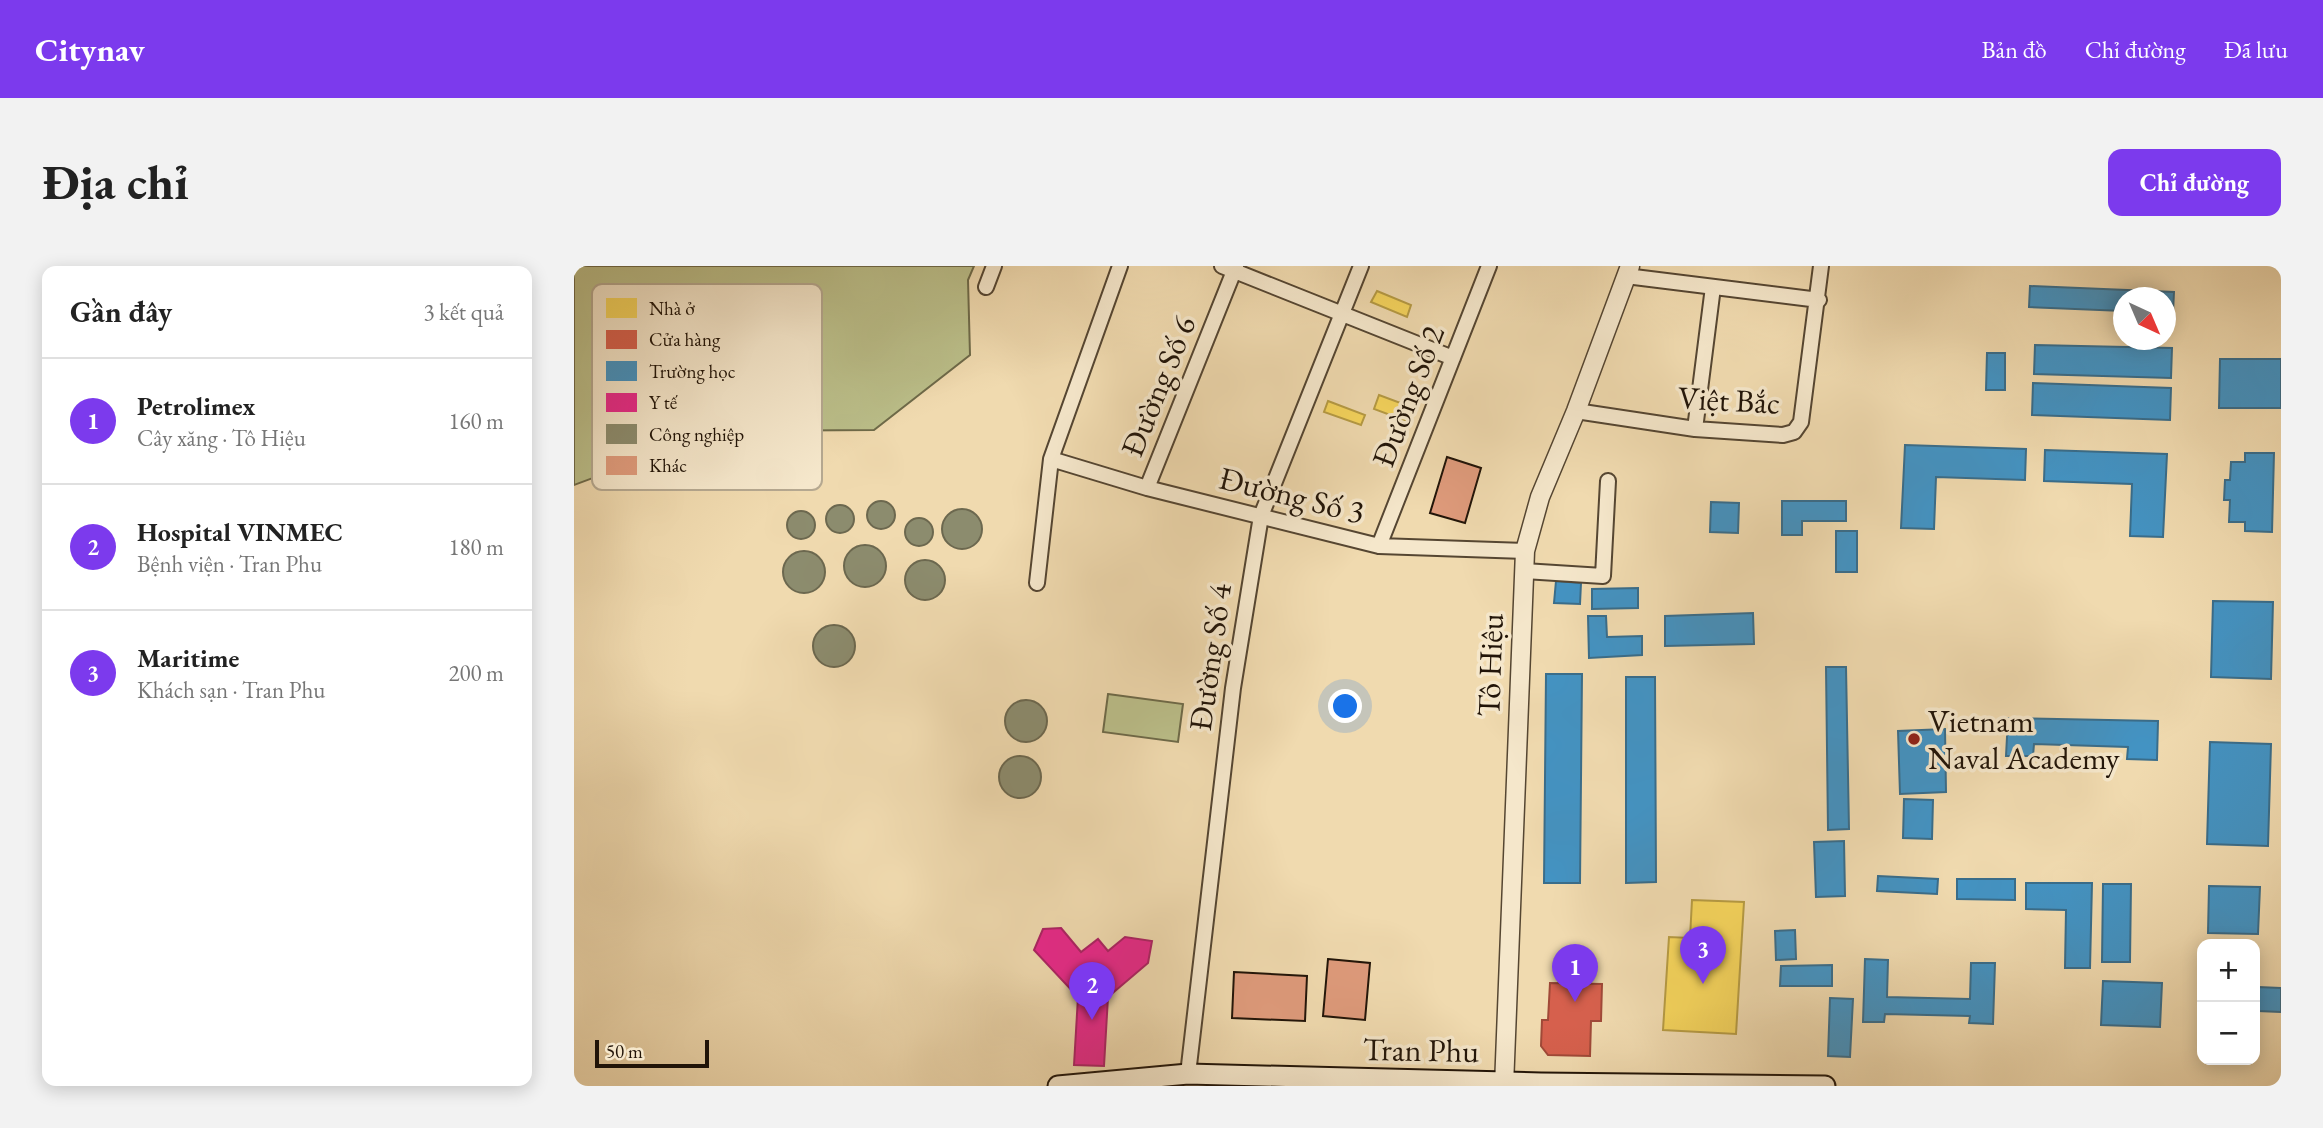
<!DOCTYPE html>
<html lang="vi">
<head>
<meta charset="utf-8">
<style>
	:root { --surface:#fff; --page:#f2f2f2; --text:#222; --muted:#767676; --line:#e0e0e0; --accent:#7c3aed }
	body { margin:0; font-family:"EB Garamond",serif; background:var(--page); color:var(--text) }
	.controls { position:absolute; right:21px; bottom:21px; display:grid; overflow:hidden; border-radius:14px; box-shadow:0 4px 18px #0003 }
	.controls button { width:63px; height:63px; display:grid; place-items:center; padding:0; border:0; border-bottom:2px solid var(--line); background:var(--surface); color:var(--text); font:35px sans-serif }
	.compass { position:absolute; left:1539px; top:21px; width:63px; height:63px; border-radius:50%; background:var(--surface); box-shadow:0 4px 18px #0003; rotate:136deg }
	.scale { position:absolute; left:21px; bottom:18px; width:114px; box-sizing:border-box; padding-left:7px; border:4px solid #211408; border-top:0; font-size:19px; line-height:24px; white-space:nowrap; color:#211408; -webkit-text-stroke:5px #f5e7cb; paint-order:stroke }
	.you { position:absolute; left:772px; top:441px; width:24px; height:24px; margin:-18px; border:5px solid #fff; border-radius:50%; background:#1a73e8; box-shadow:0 0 0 10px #1a73e833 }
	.badge { display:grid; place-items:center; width:46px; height:46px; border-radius:50%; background:var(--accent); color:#fff; font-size:23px; font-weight:700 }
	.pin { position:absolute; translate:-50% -58px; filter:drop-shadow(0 2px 4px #0008) }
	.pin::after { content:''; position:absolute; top:37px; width:24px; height:21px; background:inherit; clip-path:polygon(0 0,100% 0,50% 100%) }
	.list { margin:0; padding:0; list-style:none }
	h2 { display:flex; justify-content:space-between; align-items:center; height:91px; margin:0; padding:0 28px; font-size:30px }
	h2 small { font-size:23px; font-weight:400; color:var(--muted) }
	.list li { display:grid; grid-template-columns:46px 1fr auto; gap:21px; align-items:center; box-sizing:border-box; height:126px; padding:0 28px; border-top:2px solid var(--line) }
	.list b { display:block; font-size:26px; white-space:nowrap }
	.list p { margin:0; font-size:23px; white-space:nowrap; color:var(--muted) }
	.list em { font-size:23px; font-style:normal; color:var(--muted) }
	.map { position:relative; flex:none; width:1707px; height:820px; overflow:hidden; border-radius:14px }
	header { display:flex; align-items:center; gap:42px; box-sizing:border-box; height:98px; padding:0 35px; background:var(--accent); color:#fff }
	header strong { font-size:33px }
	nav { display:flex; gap:38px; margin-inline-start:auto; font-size:24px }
	.intro { display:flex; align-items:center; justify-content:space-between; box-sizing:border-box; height:168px; padding:0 42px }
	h1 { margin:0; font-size:49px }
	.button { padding:18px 32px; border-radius:14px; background:var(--accent); color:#fff; font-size:24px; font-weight:700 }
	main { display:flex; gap:42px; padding:0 42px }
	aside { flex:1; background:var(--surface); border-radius:14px; box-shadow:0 4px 18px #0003 }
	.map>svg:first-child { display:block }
	.green { fill:#bbbf8a; stroke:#6e6a49; stroke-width:2 }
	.homes { fill:#f6d55c; stroke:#b69b43; stroke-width:2 }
	.shops { fill:#d6604d; stroke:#a04938; stroke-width:2 }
	.schools { fill:#4393c3; stroke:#396d8b; stroke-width:2 }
	.health { fill:#e7298a; stroke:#ac2363; stroke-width:2 }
	.industry { fill:#8c8c6e; stroke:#6c684f; stroke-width:2 }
	.building { fill:#df9b7c; stroke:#211408; stroke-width:2 }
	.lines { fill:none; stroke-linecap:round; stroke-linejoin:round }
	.minor-casing { stroke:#554632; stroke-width:18 }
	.tertiary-casing { stroke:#554632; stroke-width:21 }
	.secondary-casing { stroke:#211408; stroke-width:23 }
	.minor { stroke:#f5e7cb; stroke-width:14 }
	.tertiary { stroke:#f5e7cb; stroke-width:18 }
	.secondary { stroke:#f5e7cb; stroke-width:19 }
	.poi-dot { fill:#8f2418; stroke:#f5e7cb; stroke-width:2.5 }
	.labels { text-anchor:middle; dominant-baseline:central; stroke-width:7; stroke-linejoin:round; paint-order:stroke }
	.street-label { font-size:32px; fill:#211408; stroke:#f5e7cb }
	.poi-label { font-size:32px; fill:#211408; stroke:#f5e7cb; text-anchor:start }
	.key { fill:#f5e7cb; stroke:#b5a890; stroke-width:2 }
	.key-label { font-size:19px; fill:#211408 }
</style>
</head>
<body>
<header>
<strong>Citynav</strong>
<nav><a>Bản đồ</a><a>Chỉ đường</a><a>Đã lưu</a></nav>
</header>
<div class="intro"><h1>Địa chỉ</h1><a class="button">Chỉ đường</a></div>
<main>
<aside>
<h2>Gần đây<small>3 kết quả</small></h2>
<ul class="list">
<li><span class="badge">1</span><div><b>Petrolimex</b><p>Cây xăng · Tô Hiệu</p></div><em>160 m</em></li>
<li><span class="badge">2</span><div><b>Hospital VINMEC</b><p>Bệnh viện · Tran Phu</p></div><em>180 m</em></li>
<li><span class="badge">3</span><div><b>Maritime</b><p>Khách sạn · Tran Phu</p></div><em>200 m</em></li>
</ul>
</aside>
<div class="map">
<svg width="1707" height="820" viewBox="0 0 1707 820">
	<rect width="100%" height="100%" fill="#f0daaf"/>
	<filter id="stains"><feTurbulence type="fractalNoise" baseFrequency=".00286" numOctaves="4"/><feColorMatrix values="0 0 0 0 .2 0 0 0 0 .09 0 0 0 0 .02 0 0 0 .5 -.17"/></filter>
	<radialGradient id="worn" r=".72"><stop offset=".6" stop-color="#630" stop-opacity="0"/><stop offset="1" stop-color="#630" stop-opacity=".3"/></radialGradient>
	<path class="green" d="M0 0H400L394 14 396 89 300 164 145 165 0 219Z
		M534 428 609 438 604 476 529 466Z"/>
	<path class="homes" d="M803 25 837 39 833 51 797 36Z
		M805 129 840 142 835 156 800 143Z
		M754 135 791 149 787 159 750 146Z
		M1118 634 1170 636 1162 768 1089 764 1095 671 1116 672Z"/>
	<path class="shops" d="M976 717 1028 718 1027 755H1017L1016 790 974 789 967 780 968 754H974Z"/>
	<path class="schools" d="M1456 20 1600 26 1599 47 1591 46V32H1549V45L1455 41Z
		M1461 79 1598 82 1597 112 1460 108Z
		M1413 87H1431V124H1412Z
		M1646 93H1707V142H1645Z
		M1459 117 1597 122 1596 154 1458 149Z
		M1331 179 1452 183 1451 214 1362 211 1360 263 1327 262Z
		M1471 184 1593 188 1589 271 1556 270 1558 218 1470 215Z
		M1671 187H1700L1698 266 1671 265V256H1655L1656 234H1650L1651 214H1656L1657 196H1671Z
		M1208 235H1272V255H1228V269H1208Z
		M1137 236 1165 237 1164 267 1136 266Z
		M1262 265H1283V306H1262Z
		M982 315 1007 317 1006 338 980 337Z
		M1064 322V342L1018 343V323Z
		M1639 335 1699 336 1697 413 1637 411Z
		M1179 347 1180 378 1091 380V350Z
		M1014 350H1032L1033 371 1068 370V389L1015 392Z
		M1252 401H1272L1275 563 1254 564Z
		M972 408H1008L1006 617H970Z
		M1052 411H1081L1082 616 1052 617Z
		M1434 452 1584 455 1583 494 1553 493 1554 481 1460 478 1459 490H1432Z
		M1371 463 1372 526 1326 528 1324 465Z
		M1636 476 1697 478 1694 580 1633 578Z
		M1330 533 1359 534 1358 573 1329 572Z
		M1270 575 1271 630 1242 631 1240 576Z
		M1304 610 1364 613 1363 628 1303 625Z
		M1383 613H1441V634L1383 633Z
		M1452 617H1518L1516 702H1491L1492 644 1452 643Z
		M1529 618H1557L1556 696H1528Z
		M1635 620 1686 621 1684 668 1634 667Z
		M1221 664 1222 693 1202 694 1201 665Z
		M1291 693 1314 694 1313 731 1396 733 1397 697H1421L1419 758 1395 757 1396 750 1311 748 1310 756H1289Z
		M1258 699V720H1206L1207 700Z
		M1529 715 1588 717 1586 761 1527 759Z
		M1684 721 1707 722V746L1684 745Z
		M1256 732 1279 733 1276 791 1254 790Z"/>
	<path class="health" d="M487 662 507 686 524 673 534 685 551 671 578 675 574 697 534 731 530 800 500 799 504 731 460 684 469 663Z"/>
	<path class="industry" d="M293 249a14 14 0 1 1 28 0a14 14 0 1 1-28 0Z
		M252 253a14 14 0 1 1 28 0a14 14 0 1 1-28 0Z
		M368 263a20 20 0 1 1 40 0a20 20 0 1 1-40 0Z
		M213 259a14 14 0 1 1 28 0a14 14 0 1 1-28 0Z
		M331 266a14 14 0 1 1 28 0a14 14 0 1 1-28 0Z
		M270 300a21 21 0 1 1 42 0a21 21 0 1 1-42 0Z
		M209 306a21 21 0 1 1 42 0a21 21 0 1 1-42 0Z
		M331 314a20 20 0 1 1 40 0a20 20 0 1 1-40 0Z
		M239 380a21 21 0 1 1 42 0a21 21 0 1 1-42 0Z
		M431 455a21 21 0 1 1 42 0a21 21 0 1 1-42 0Z
		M425 511a21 21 0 1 1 42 0a21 21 0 1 1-42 0Z"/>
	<path class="building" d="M873 191 907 202 891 257 856 247Z
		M754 693 796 697 791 754 749 750Z
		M660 706 733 710 731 755 658 752Z"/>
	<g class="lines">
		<defs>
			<path id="minor" d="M648 0 879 92
				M1052 10 1245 34
				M412 21 420 0
				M1002 145 1121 163 1209 169 1220 166 1227 156 1247 0
				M1121 163 1139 21
				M477 193 573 222 805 280 951 285
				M573 222 662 0
				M805 280 915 0
				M950 305 1029 310 1034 215
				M463 317 477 193 546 0
				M614 808 659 422 687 250 787 0"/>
			<path id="tertiary" d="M930 820 951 285 966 231 1002 145 1056 0"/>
			<path id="secondary" d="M484 820 614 808 967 817 1251 820"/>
		</defs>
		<use href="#minor" class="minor-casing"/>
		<use href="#tertiary" class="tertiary-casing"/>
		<use href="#secondary" class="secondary-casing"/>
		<use href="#minor" class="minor"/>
		<use href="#tertiary" class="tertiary"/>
		<use href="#secondary" class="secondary"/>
	</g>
	<circle class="poi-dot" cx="1340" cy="473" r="7"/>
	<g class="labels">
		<g class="street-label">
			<text transform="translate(584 120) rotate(-68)">Đường Số 6</text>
			<text transform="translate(834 130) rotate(-69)">Đường Số 2</text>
			<text transform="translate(1155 134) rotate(3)">Việt Bắc</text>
			<text transform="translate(718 229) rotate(14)">Đường Số 3</text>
			<text transform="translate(636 391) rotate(-82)">Đường Số 4</text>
			<text transform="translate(916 399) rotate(-88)">Tô Hiệu</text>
			<text transform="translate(847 784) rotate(1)">Tran Phu</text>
		</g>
		<g class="poi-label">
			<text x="1354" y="455">Vietnam<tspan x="1354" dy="37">Naval Academy</tspan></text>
		</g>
	</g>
	<rect x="18" y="18" width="230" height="206" rx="10" class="key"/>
	<rect x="32" y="32" width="31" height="20" fill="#f6d55c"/>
	<rect x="32" y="64" width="31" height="19" fill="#d6604d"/>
	<rect x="32" y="95" width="31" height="20" fill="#4393c3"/>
	<rect x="32" y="127" width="31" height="19" fill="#e7298a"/>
	<rect x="32" y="158" width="31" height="20" fill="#8c8c6e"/>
	<rect x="32" y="190" width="31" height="19" fill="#df9b7c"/>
	<g class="key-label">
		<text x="75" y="49">Nhà ở</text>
		<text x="75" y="80">Cửa hàng</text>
		<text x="75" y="112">Trường học</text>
		<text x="75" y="143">Y tế</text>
		<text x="75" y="175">Công nghiệp</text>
		<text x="75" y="206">Khác</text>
	</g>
	<rect width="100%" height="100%" filter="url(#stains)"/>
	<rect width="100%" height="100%" fill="url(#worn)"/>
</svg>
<div class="controls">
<button>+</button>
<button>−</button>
</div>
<svg class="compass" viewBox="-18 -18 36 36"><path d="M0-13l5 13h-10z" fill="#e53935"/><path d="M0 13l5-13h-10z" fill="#767676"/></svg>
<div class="scale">50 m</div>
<div class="you"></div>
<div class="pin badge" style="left:1001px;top:736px">1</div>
<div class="pin badge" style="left:518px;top:754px">2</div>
<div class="pin badge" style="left:1129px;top:718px">3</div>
</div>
</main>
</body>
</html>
